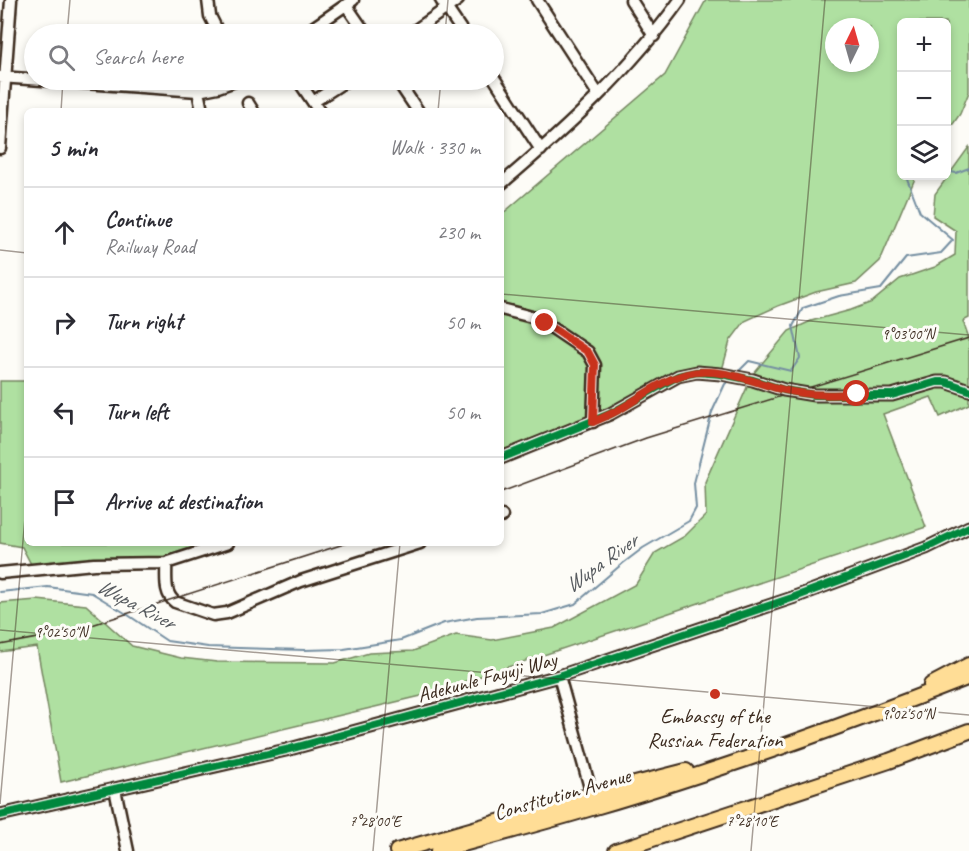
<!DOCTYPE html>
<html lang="en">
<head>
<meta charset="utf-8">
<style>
	:root { --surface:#fff; --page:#f7f7f7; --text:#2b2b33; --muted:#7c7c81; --line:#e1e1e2 }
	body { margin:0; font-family:Caveat,sans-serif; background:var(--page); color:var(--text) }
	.controls { position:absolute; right:18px; top:18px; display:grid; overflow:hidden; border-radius:9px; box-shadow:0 3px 9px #0003 }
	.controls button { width:54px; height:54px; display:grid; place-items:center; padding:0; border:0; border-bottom:2px solid var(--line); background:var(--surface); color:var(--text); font:30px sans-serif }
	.compass { position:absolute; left:825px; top:18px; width:54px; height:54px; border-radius:50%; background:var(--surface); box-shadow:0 3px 9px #0003; rotate:5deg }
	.stop { position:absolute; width:18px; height:18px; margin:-14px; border:4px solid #c8321e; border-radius:50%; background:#fff }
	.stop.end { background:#c8321e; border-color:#fff; box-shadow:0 2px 6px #0008 }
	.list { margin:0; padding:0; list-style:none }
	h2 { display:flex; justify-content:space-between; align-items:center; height:78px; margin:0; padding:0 24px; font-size:26px }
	h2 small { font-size:20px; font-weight:400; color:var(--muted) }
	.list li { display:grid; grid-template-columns:39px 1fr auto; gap:18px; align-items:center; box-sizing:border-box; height:90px; padding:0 24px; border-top:2px solid var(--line) }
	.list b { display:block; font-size:22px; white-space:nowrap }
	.list p { margin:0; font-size:20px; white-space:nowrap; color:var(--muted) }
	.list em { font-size:20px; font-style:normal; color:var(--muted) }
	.icon { flex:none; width:33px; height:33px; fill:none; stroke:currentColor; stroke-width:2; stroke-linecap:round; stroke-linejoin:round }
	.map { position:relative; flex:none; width:969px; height:851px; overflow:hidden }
	.search { position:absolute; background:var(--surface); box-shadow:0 3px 9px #0003; left:24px; top:24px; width:480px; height:66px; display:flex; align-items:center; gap:15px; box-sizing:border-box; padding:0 21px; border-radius:33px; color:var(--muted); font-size:22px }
	.panel { position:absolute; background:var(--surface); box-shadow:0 3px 9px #0003; left:24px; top:108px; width:480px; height:438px; border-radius:9px }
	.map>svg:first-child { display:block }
	.green { fill:#afe0a1; stroke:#758560; stroke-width:1.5; fill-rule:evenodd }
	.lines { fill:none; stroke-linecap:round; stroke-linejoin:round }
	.stream { stroke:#748ea1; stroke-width:2 }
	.minor-casing { stroke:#3b2a1e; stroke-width:15 }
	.major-casing { stroke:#3b2a1e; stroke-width:18 }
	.minor { stroke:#fdfcf7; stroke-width:10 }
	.major { stroke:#ffdd96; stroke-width:14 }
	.tram { stroke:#3b2a1e; stroke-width:1.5 }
	.cycleway-casing { stroke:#fdfcf7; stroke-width:11 }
	.cycleway { stroke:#00873e; stroke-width:8 }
	.route { stroke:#c8321e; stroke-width:8 }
	.ticks { fill:none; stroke:#3b2a1e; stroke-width:1.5; stroke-opacity:0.45 }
	.poi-dot { fill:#c8321e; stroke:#fdfcf7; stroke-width:2 }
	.labels { text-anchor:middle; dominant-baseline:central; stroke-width:6; stroke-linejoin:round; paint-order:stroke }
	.street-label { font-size:21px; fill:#3b2a1e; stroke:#fdfcf7 }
	.poi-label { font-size:21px; fill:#3b2a1e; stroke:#fdfcf7 }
	.water-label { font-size:22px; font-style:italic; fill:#585c60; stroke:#fdfcf7 }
	.ticks-label { font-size:15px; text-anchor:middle; fill:#3b2a1e; stroke:#fdfcf7; stroke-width:6; stroke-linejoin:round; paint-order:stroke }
</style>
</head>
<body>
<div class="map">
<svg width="969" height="851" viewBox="0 0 969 851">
	<rect width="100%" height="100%" fill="#fdfcf7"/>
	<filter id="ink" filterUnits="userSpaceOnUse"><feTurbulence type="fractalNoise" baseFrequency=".0167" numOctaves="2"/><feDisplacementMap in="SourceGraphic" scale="12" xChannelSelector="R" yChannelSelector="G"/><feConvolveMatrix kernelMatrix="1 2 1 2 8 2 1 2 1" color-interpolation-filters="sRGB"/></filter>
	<g filter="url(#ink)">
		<path class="green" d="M706 0H969V92L960 114 953 124 947 126 946 22H902V176H916L880 261 856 283 816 292 778 306 745 321 730 341 721 374 697 372 501 458V215L665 75ZM834 27H870V63H834Z
			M969 147V318L963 321 969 338V404L940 417 931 397 883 414 926 527 421 696 61 782 37 647 0 652V603L37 600 86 605 132 646 181 658 217 662 335 663 369 653 413 651 456 635 492 640 554 628 636 584 655 553 685 536 706 515 705 482 753 374 789 331 811 321 851 310 872 302 900 279 935 267 955 255 956 231 933 216 935 194Z
			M0 381H27V543H228L166 563 34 570 22 547 0 543Z"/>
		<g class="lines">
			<path class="stream" d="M946 171 956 173 969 168
				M737 373 749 361 791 371 800 358 793 326 803 308 839 296 881 289 906 258 941 253 953 240 920 212 906 176
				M0 592 48 587 92 593 125 613 167 641 208 647 304 650 344 649 401 640 444 623 477 617 542 614 575 604 622 564 643 548 689 521 696 508 694 483 712 412 725 384 729 381"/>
			<defs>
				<path id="minor" d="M208 0 210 16 219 34
					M441 0 464 34
					M537 0 598 94
					M631 0 654 36
					M346 5 366 34
					M304 34 353 0
					M410 34 458 0
					M0 77 198 91 218 87 238 80
					M494 78 541 150
					M298 80 319 111
					M397 80 418 111
					M198 91 202 111
					M313 102 347 80
					M248 103 253 111
					M0 148 11 0
					M501 184C566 129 631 69 680 0
					M501 309 532 317 545 323 588 352 595 365 593 422
					M501 458 610 414 678 376 697 372 721 374 753 380 784 390 814 395H892L937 382H946L969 390
					M501 517 502 516
					M166 563C167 576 163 593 175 602L213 615 227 613 301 581 420 543
					M0 573 94 564 166 563 228 543
					M559 676 592 795
					M115 789 128 851
					M0 815 286 750 559 676 792 598 926 548 969 527"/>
				<path id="major" d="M931 685 969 665
					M397 851 592 795 686 771
					M438 851C490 836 543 823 595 807 722 770 846 725 969 677
					M616 851 889 761 969 731"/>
			</defs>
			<use href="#minor" class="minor-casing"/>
			<use href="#major" class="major-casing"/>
			<use href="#minor" class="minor"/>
			<use href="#major" class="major"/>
			<path class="tram" d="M501 492 646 438 969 338
				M0 645 70 632 347 543"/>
			<defs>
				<path id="cycleway" d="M501 458 610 414 678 376 697 372 721 374 753 380 784 390 814 395H892L937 382H946L969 390
					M0 815 286 750 559 676 792 598 926 548 969 527"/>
			</defs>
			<use href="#cycleway" class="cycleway-casing"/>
			<use href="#cycleway" class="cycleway"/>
		</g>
	</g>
	<g class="lines" filter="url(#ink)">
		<path class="route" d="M545 323 588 352 595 365 593 422C602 418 612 414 622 408 642 396 663 380 686 374 719 366 753 382 784 390 809 396 832 395 857 394"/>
	</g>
	<path class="ticks" d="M67 34 70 0M445 34 448 0M61 111 63 80M438 111 441 80M0 250 27 253M501 294 969 335M0 630 969 715M0 804 27 495M373 851 400 543M751 851 825 0"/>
	<circle class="poi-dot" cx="715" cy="694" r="6"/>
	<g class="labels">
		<g class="street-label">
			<text transform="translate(487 677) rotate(-15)">Adekunle Fayuji Way</text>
			<text transform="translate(562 794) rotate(-16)">Constitution Avenue</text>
		</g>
		<g class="poi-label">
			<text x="715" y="716">Embassy of the<tspan x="715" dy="24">Russian Federation</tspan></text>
		</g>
		<g class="water-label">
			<text transform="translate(601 563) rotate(-36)">Wupa River</text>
			<text transform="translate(136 604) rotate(28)">Wupa River</text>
		</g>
	</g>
	<g class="ticks-label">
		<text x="908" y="339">9°03'00"N</text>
		<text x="61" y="637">9°02'50"N</text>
		<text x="908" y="719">9°02'50"N</text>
		<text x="375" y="826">7°28'00"E</text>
		<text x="752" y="826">7°28'10"E</text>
	</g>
</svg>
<div class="controls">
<button>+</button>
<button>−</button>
<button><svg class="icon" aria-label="layers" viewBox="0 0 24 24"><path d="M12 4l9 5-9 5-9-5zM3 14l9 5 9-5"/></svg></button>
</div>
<svg class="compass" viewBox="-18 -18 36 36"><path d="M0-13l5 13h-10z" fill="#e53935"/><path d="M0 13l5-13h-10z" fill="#7c7c81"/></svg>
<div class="stop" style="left:857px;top:394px"></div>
<div class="stop end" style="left:545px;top:323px"></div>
<div class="search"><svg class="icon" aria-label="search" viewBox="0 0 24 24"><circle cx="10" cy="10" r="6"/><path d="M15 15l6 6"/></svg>Search here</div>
<section class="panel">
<h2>5 min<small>Walk · 330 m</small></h2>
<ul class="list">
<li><svg class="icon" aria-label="ahead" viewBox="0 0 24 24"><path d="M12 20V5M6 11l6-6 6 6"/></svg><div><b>Continue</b><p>Railway Road</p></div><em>230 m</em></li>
<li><svg class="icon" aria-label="right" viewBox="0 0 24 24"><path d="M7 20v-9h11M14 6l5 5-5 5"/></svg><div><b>Turn right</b></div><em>50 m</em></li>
<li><svg class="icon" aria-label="left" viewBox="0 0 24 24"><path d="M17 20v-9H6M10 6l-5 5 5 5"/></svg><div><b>Turn left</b></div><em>50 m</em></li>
<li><svg class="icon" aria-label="arrive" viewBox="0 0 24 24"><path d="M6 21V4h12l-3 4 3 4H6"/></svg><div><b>Arrive at destination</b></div></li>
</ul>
</section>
</div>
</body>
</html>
